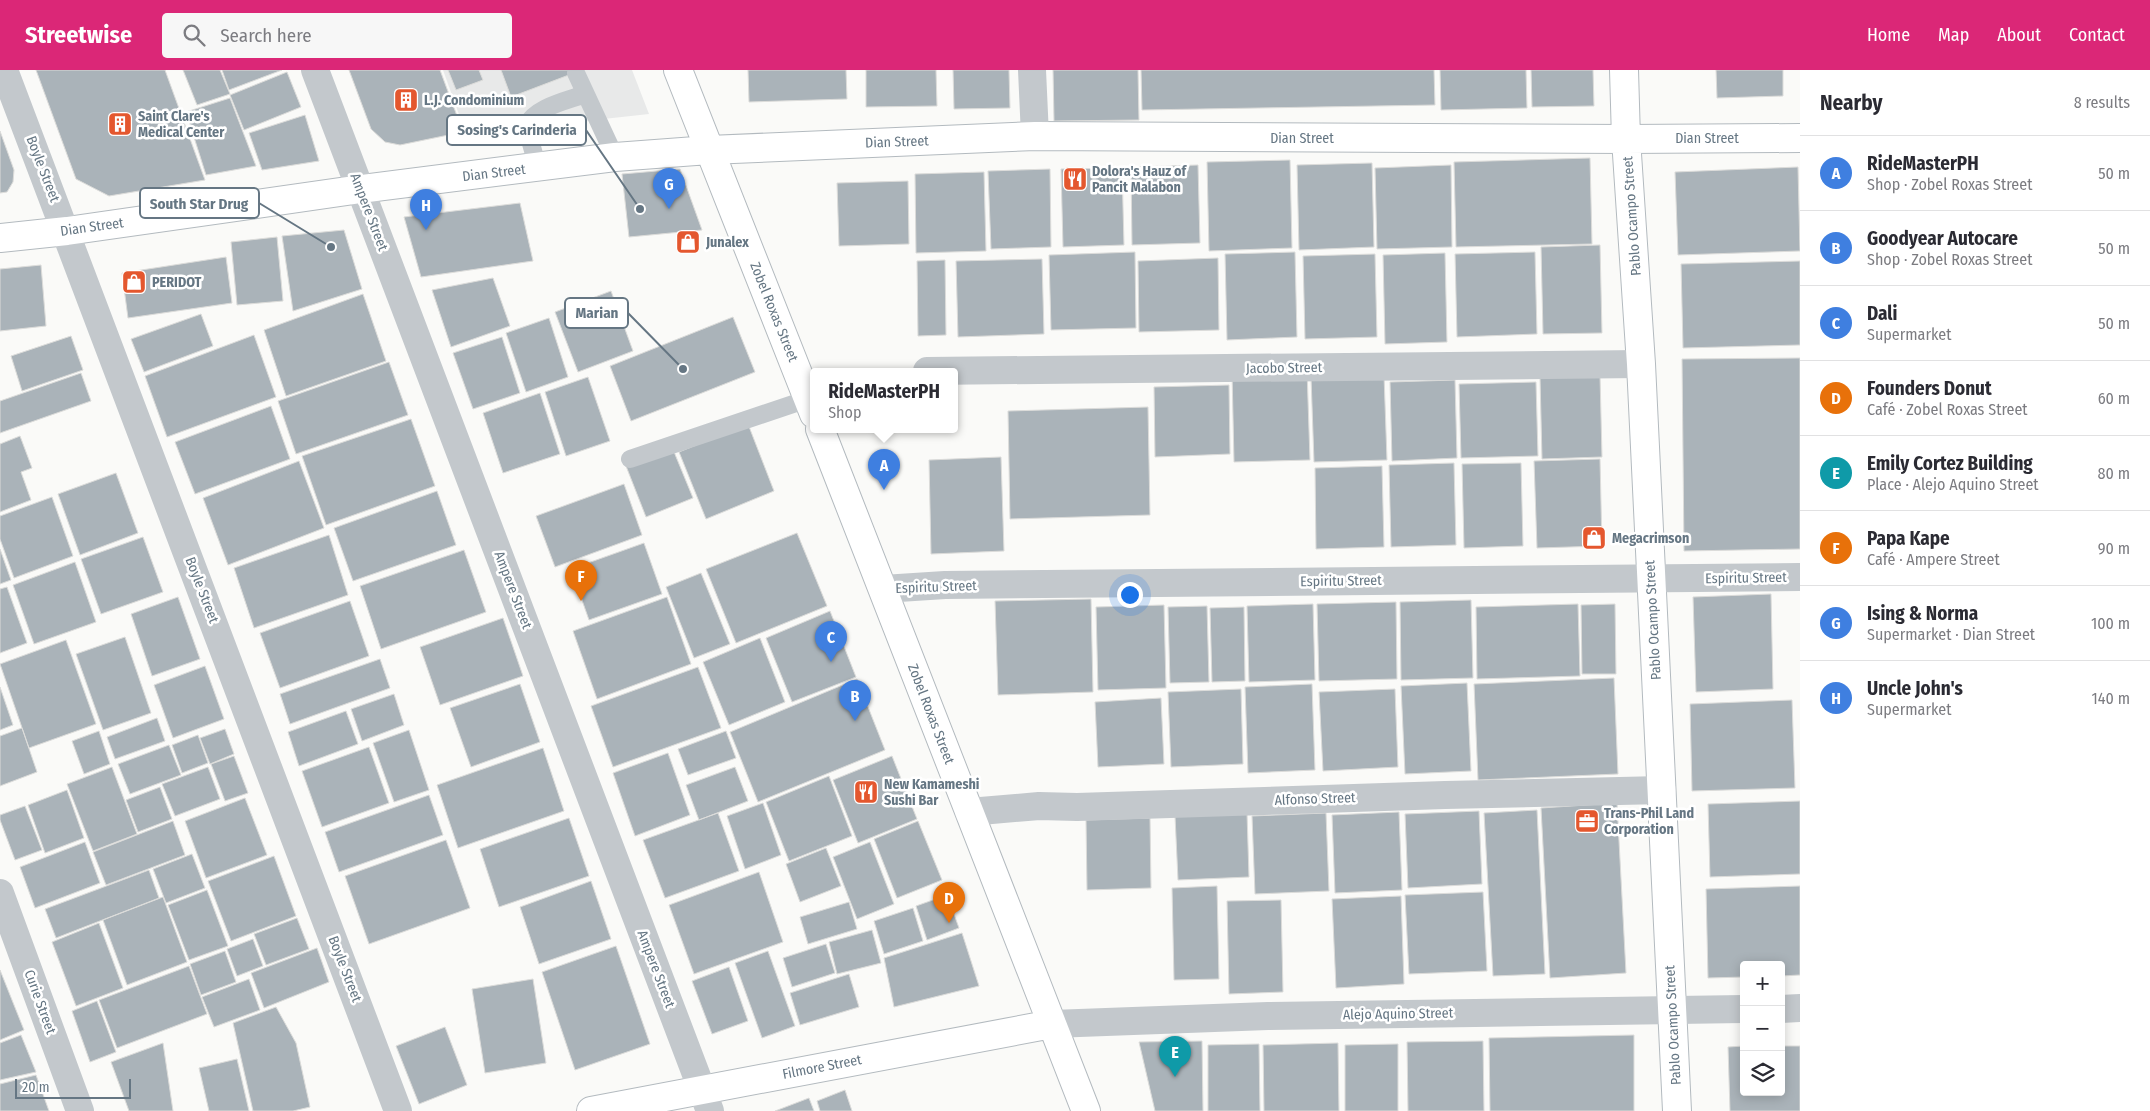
<!DOCTYPE html>
<html lang="en">
<head>
<meta charset="utf-8">
<style>
	:root { --surface:#fff; --page:#f7f7f7; --text:#2b2b33; --muted:#7c7c81; --line:#e1e1e2; --accent:#db2777 }
	body { margin:0; font-family:"Fira Sans Condensed",sans-serif; background:var(--page); color:var(--text) }
	.controls { position:absolute; right:15px; bottom:15px; display:grid; overflow:hidden; border-radius:5px; box-shadow:0 2px 12px #0003 }
	.controls button { width:45px; height:45px; display:grid; place-items:center; padding:0; border:0; border-bottom:1px solid var(--line); background:var(--surface); color:var(--text); font:25px sans-serif }
	.scale { position:absolute; left:15px; bottom:12px; width:116px; box-sizing:border-box; padding-left:5px; border:2px solid #657683; border-top:0; font-size:14px; line-height:18px; white-space:nowrap; color:#657683; -webkit-text-stroke:4px #fff; paint-order:stroke }
	.you { position:absolute; left:1129px; top:524px; width:18px; height:18px; margin:-12px; border:4px solid #fff; border-radius:50%; background:#1a73e8; box-shadow:0 0 0 8px #1a73e833 }
	.badge { display:grid; place-items:center; width:32px; height:32px; border-radius:50%; background:var(--accent); color:#fff; font-size:16px; font-weight:700 }
	.pin { position:absolute; translate:-50% -41px; filter:drop-shadow(0 1px 2px #0008) }
	.pin::after { content:''; position:absolute; top:26px; width:18px; height:15px; background:inherit; clip-path:polygon(0 0,100% 0,50% 100%) }
	.popup { position:absolute; left:810px; top:298px; width:148px; height:65px; box-sizing:border-box; display:grid; place-content:center; border-radius:5px; background:var(--surface); filter:drop-shadow(0 1px 4px #0005); font-size:16px; white-space:nowrap; color:var(--muted) }
	.popup b { font-size:19px; color:var(--text) }
	.popup::after { content:''; position:absolute; left:50%; top:100%; margin-left:-10px; border:10px solid transparent; border-top-color:var(--surface) }
	.list { margin:0; padding:0; list-style:none }
	h2 { display:flex; justify-content:space-between; align-items:center; height:65px; margin:0; padding:0 20px; font-size:21px }
	h2 small { font-size:16px; font-weight:400; color:var(--muted) }
	.list li { display:grid; grid-template-columns:32px 1fr auto; gap:15px; align-items:center; box-sizing:border-box; height:75px; padding:0 20px; border-top:1px solid var(--line) }
	.list b { display:block; font-size:19px; white-space:nowrap }
	.list p { margin:0; font-size:16px; white-space:nowrap; color:var(--muted) }
	.list em { font-size:16px; font-style:normal; color:var(--muted) }
	.icon { flex:none; width:28px; height:28px; fill:none; stroke:currentColor; stroke-width:2; stroke-linecap:round; stroke-linejoin:round }
	.map { position:relative; flex:none; width:1800px; height:1041px; overflow:hidden }
	header { display:flex; align-items:center; gap:30px; box-sizing:border-box; height:70px; padding:0 25px; background:var(--accent); color:#fff }
	header strong { font-size:24px }
	nav { display:flex; gap:28px; margin-inline-start:auto; font-size:18px }
	.search { width:350px; height:45px; background:var(--page); display:flex; align-items:center; gap:12px; box-sizing:border-box; padding:0 18px; border-radius:5px; color:var(--muted); font-size:19px }
	main { display:flex }
	aside { flex:1; background:var(--surface) }
	.map>svg:first-child { display:block }
	.built { fill:#e8e9e9 }
	.building { fill:#aab3b9; stroke:#dcdcda }
	.lines { fill:none; stroke-linecap:round; stroke-linejoin:round }
	.secondary-casing { stroke:#b3babf; stroke-width:30 }
	.lane { stroke:#c3c8cc; stroke-width:18 }
	.street { stroke:#c3c8cc; stroke-width:28 }
	.secondary { stroke:#fff; stroke-width:28 }
	.labels { text-anchor:middle; dominant-baseline:central; stroke-width:5; stroke-linejoin:round; paint-order:stroke }
	.poi-label { font-size:14px; font-weight:bold; fill:#657683; stroke:#fff; text-anchor:start }
	.street-label { font-size:14px; fill:#657683; stroke:#fff }
	.leader { fill:none; stroke:#657683; stroke-width:2 }
	.callout-dot { fill:#657683; stroke:#fff; stroke-width:2 }
	.callout { fill:#fff; stroke:#657683; stroke-width:2 }
	.callout-label { font-size:15px; text-anchor:middle; font-weight:bold; fill:#657683 }
</style>
</head>
<body>
<header>
<strong>Streetwise</strong>
<div class="search"><svg class="icon" aria-label="search" viewBox="0 0 24 24"><circle cx="10" cy="10" r="6"/><path d="M15 15l6 6"/></svg>Search here</div>
<nav><a>Home</a><a>Map</a><a>About</a><a>Contact</a></nav>
</header>
<main>
<div class="map">
<svg width="1800" height="1041" viewBox="0 0 1800 1041">
	<rect width="100%" height="100%" fill="#fafaf8"/>
	<path class="built" d="M443 0H632L649 44 466 64Z"/>
	<path class="building" d="M36 0H165L205 110 109 126 76 109Z
		M183 0H220L230 24 197 35Z
		M222 0H282L229 20Z
		M349 0H440L463 62 400 75 385 72 371 59Z
		M448 0H479L483 10 456 20Z
		M501 0H582L511 27Z
		M748 0H846L847 29 749 32Z
		M866 0H936L937 36 866 37Z
		M953 0H1009L1010 38 954 39Z
		M1053 0H1138L1139 50 1054 51Z
		M1141 0H1434L1435 35 1142 40Z
		M1440 0H1526L1527 38 1441 40Z
		M1531 0H1593L1594 36 1532 37Z
		M1716 0H1783V26L1717 28Z
		M287 2 301 37 244 60 230 25Z
		M230 28 256 96 206 105 186 42Z
		M305 45 319 91 262 100 249 63Z
		M0 61 14 100 13 112 7 122 0 123Z
		M1590 88 1592 174 1456 177 1454 92Z
		M1290 90 1292 178 1209 181 1207 92Z
		M1372 93 1374 177 1299 180 1297 95Z
		M1198 95 1200 173 1132 175 1131 97Z
		M1451 95 1452 177 1377 179 1375 98Z
		M1798 97 1800 181 1678 185 1675 102Z
		M1122 98 1124 175 1063 177 1061 99Z
		M680 99 702 160 629 167 622 104Z
		M1050 99 1051 177 991 179 988 101Z
		M984 102 986 181 916 183 915 104Z
		M908 111 909 174 839 176 837 113Z
		M520 133 533 191 421 207 404 147Z
		M344 160 362 219 293 241 282 166Z
		M277 167 283 231 237 235 231 172Z
		M1600 175 1602 263 1543 264 1541 177Z
		M1135 182 1136 258 1051 260 1049 185Z
		M1295 182 1297 267 1227 270 1225 184Z
		M1535 182 1537 264 1457 267 1455 184Z
		M1445 183 1447 272 1385 274 1383 185Z
		M1375 184 1377 267 1305 269 1303 186Z
		M226 187 232 233 128 248 122 203Z
		M1218 188 1219 260 1139 262 1138 191Z
		M1042 189 1044 264 958 267 956 191Z
		M945 190 946 265 918 266 917 191Z
		M1800 191V275L1683 278 1681 194Z
		M41 195 46 256 0 261V199Z
		M493 208 510 256 451 277 432 220Z
		M611 221 633 281 578 302 555 242Z
		M363 224 386 291 286 326 264 260Z
		M201 244 213 276 144 302 131 269Z
		M733 247 755 302 631 351 610 296Z
		M549 248 568 307 526 322 506 263Z
		M254 265 276 327 167 367 145 306Z
		M71 266 83 300 22 321 11 286Z
		M502 267 520 323 473 339 453 283Z
		M1800 288V479L1684 481 1682 289Z
		M389 292 408 345 296 384 278 331Z
		M1307 300 1310 390 1234 392 1232 302Z
		M81 303 91 331 0 363V331Z
		M1384 305 1387 390 1314 392 1311 307Z
		M1600 306 1602 387 1542 389 1540 308Z
		M588 307 610 371 566 386 545 322Z
		M1455 310 1457 388 1392 391 1390 312Z
		M1536 312 1538 386 1461 388 1459 314Z
		M1229 315 1230 384 1155 387 1154 317Z
		M540 323 560 384 503 403 483 343Z
		M271 336 290 389 195 424 175 372Z
		M1148 337 1150 445 1010 449 1008 341Z
		M411 349 435 416 326 455 302 386Z
		M748 354 774 421 706 449 679 382Z
		M20 366 32 398 21 402 31 430 0 442V374Z
		M672 377 693 428 646 447 626 396Z
		M1001 387 1004 481 931 484 929 390Z
		M1600 389 1602 476 1537 478 1534 391Z
		M299 391 324 458 228 495 203 428Z
		M1454 393 1456 475 1391 477 1389 395Z
		M1521 393 1523 476 1464 478 1462 394Z
		M1382 396 1384 477 1316 479 1315 398Z
		M116 403 138 463 80 485 58 424Z
		M624 414 642 465 555 497 536 446Z
		M437 421 456 475 353 511 334 458Z
		M52 427 73 486 14 508 0 469V446Z
		M797 463 827 536 736 573 706 499Z
		M329 465 348 525 254 558 234 498Z
		M143 467 163 522 101 544 81 489Z
		M644 473 662 524 589 550 571 499Z
		M0 479 11 510 0 514Z
		M464 480 486 542 381 579 360 516Z
		M75 492 96 552 34 574 13 515Z
		M701 503 730 574 694 588 666 517Z
		M7 517 27 573 0 583V519Z
		M1771 524 1773 619 1696 622 1693 527Z
		M178 527 200 589 152 606 131 544Z
		M667 527 691 594 597 629 573 561Z
		M1091 529 1093 622 998 625 995 531Z
		M1471 530 1473 608 1401 610 1400 532Z
		M350 531 369 586 280 618 260 563Z
		M1396 532 1397 609 1319 611 1317 534Z
		M1313 534 1315 610 1249 612 1247 536Z
		M1578 534 1580 606 1477 609 1476 537Z
		M1615 534 1616 604H1582L1581 535Z
		M1164 535 1166 618 1098 620 1096 537Z
		M1207 536 1209 612 1170 613 1168 537Z
		M1244 537 1245 611 1212 612 1210 538Z
		M830 541 856 607 792 632 766 568Z
		M503 548 523 606 440 635 420 577Z
		M125 567 151 643 103 660 76 584Z
		M760 568 785 632 729 655 703 592Z
		M66 570 96 654 29 678 0 594Z
		M380 589 390 618 290 654 280 624Z
		M205 596 224 649 173 668 154 615Z
		M698 597 721 658 613 697 591 636Z
		M1614 608 1618 704 1478 710 1474 614Z
		M857 609 885 680 758 732 730 662Z
		M1467 613 1471 701 1405 704 1401 616Z
		M520 614 540 672 471 697 450 638Z
		M1312 614 1315 700 1248 703 1245 617Z
		M0 617 13 655 0 660Z
		M1241 619 1243 694 1171 697 1168 622Z
		M1395 619 1398 697 1323 701 1319 622Z
		M394 624 404 655 362 671 351 639Z
		M1161 628 1164 694 1098 697 1095 632Z
		M1792 630 1795 718 1692 721 1690 634Z
		M346 641 358 674 299 696 288 662Z
		M157 648 165 671 115 689 107 667Z
		M22 658 37 702 0 716V666Z
		M225 659 234 684 210 694 200 668Z
		M409 660 429 720 394 732 373 673Z
		M99 661 110 694 84 704 72 671Z
		M726 661 736 688 688 705 678 679Z
		M198 665 208 693 182 703 172 675Z
		M169 675 181 705 130 724 118 694Z
		M369 677 389 733 322 757 302 701Z
		M543 678 564 741 458 778 437 715Z
		M668 683 690 745 635 766 613 703Z
		M234 686 248 723 225 731 211 694Z
		M892 686 917 749 858 773 833 710Z
		M112 697 137 764 93 781 67 714Z
		M208 697 220 729 175 746 162 714Z
		M735 697 748 731 699 750 686 715Z
		M829 706 852 766 789 791 766 732Z
		M160 717 172 749 138 762 126 730Z
		M67 720 84 768 45 783 28 735Z
		M429 725 443 765 339 802 325 762Z
		M245 728 267 785 206 808 185 751Z
		M1800 731V804L1710 807 1708 734Z
		M763 733 781 785 745 799 727 746Z
		M1617 733 1626 903 1550 908 1541 738Z
		M25 736 42 780 15 790 0 750V745Z
		M1537 740 1545 904 1493 906 1484 743Z
		M1479 741 1482 814 1408 818 1405 744Z
		M1399 742 1402 820 1335 823 1332 745Z
		M718 743 739 801 665 828 643 770Z
		M1247 743 1249 807 1178 810 1175 746Z
		M1326 743 1329 821 1255 824 1252 746Z
		M569 748 589 806 499 837 480 779Z
		M1150 748 1151 818 1087 820 1086 750Z
		M173 751 185 785 106 815 93 782Z
		M918 751 942 810 897 828 874 769Z
		M446 770 470 838 369 874 345 806Z
		M85 772 100 813 35 838 20 797Z
		M870 772 894 834 857 849 833 787Z
		M826 778 841 816 800 832 786 794Z
		M192 784 205 818 166 833 153 799Z
		M274 786 296 846 231 871 208 811Z
		M149 800 159 828 56 868 45 839Z
		M759 802 783 872 694 904 669 835Z
		M591 811 611 869 539 894 520 837Z
		M1217 816 1219 909 1174 910 1172 818Z
		M1800 816V905L1781 906V895H1744V907L1708 908 1706 819Z
		M207 820 228 876 189 890 168 835Z
		M1483 822 1487 901 1409 904 1405 825Z
		M947 825 959 858 927 870 916 836Z
		M1401 826 1404 914 1336 918 1332 829Z
		M163 827 187 892 127 915 103 850Z
		M1281 830 1283 922 1229 924 1227 831Z
		M849 832 857 859 808 874 800 847Z
		M913 838 923 871 884 884 874 851Z
		M297 848 309 879 266 895 254 864Z
		M99 853 123 918 76 936 52 872Z
		M872 860 881 893 837 904 829 872Z
		M962 863 979 916 894 937 884 888Z
		M253 869 263 896 237 906 227 879Z
		M826 874 835 903 792 917 783 888Z
		M616 876 650 974 575 1000 542 902Z
		M317 878 329 912 264 938 251 903Z
		M225 881 236 912 201 925 190 894Z
		M768 881 795 956 762 968 735 893Z
		M189 896 207 944 117 978 99 930Z
		M729 897 748 951 712 964 692 911Z
		M0 900 24 960 0 970Z
		M849 904 859 937 800 955 790 923Z
		M249 909 260 940 214 957 202 927Z
		M533 909 546 993 485 1003 472 919Z
		M97 931 116 982 90 992 72 941Z
		M276 937 296 973 310 1037 293 1041H253L233 953Z
		M445 957 467 1015 419 1034 396 976Z
		M21 965 36 1002 0 1010V973Z
		M1634 965V1041H1490L1489 968Z
		M1202 971 1203 1041H1155L1139 972Z
		M1483 971 1484 1041H1408L1407 972Z
		M163 973 173 1041H129L111 992Z
		M1338 973 1339 1041H1264L1263 975Z
		M1259 974 1260 1041H1208V975Z
		M1398 974V1041H1345V975Z
		M1744 976V1022H1781V976H1800V1041H1730L1728 977Z
		M237 989 249 1041H209L199 998Z
		M36 1005 49 1041H0V1014Z
		M845 1020 852 1041H820L817 1031Z
		M809 1028 814 1041H775Z"/>
	<g class="lines">
		<defs>
			<path id="secondary" d="M678 0 814 344
				M1624 0 1626 69 1641 294 1677 1041
				M0 168 67 161 361 119 615 87 709 80 1035 66 1626 69 1800 68
				M820 359 1086 1041
				M591 1041 1052 954"/>
		</defs>
		<use href="#secondary" class="secondary-casing"/>
		<path class="lane" d="M576 3 615 87
			M538 98 526 56C535 37 566 31 585 24
			M630 389 808 329"/>
		<path class="street" d="M4 0 398 1041
			M315 0 710 1041
			M1032 0 1035 66
			M927 301 1641 294
			M883 519 945 515 1800 507
			M969 742 1039 736 1077 737 1445 725 1662 720
			M0 823 80 1041
			M1781 939 1800 938
			M1052 954 1268 946 1744 939"/>
		<use href="#secondary" class="secondary"/>
	</g>
	<defs>
		<symbol id="building-square" viewBox="-11 -11 22 22"><rect x="-9" y="-9" width="18" height="18" rx="4" fill="#e4572e" stroke="#fff"/><path d="M-4-6H4V6H1V3H-1V6H-4ZM-2.5-4.3h1.7v1.8h-1.7ZM.8-4.3h1.7v1.8H.8ZM-2.5-1h1.7V.8h-1.7ZM.8-1h1.7V.8H.8Z" fill="#fff"/></symbol>
		<symbol id="restaurant-square" viewBox="-11 -11 22 22"><rect x="-9" y="-9" width="18" height="18" rx="4" fill="#e4572e" stroke="#fff"/><path d="M-5-6h1v4h1v-4h1v4h1v-4h1v5L-1.5 .5V6h-2V.5L-5-1ZM5-6V6H3V1.5H1.5Q1.5-4 5-6Z" fill="#fff"/></symbol>
		<symbol id="shop-square" viewBox="-11 -11 22 22"><rect x="-9" y="-9" width="18" height="18" rx="4" fill="#e4572e" stroke="#fff"/><path d="M-5-2.5h2.3a2.7 3.5 0 0 1 5.4 0H5L5.5 6h-11ZM-1.5-2.5h3a1.5 2.3 0 0 0-3 0Z" fill="#fff"/></symbol>
		<symbol id="office-square" viewBox="-11 -11 22 22"><rect x="-9" y="-9" width="18" height="18" rx="4" fill="#e4572e" stroke="#fff"/><path d="M-6-3h4V-5.5h4V-3h4V5H-6ZM-1-4.5V-3h2v-1.5ZM-6 0V1H6V0Z" fill="#fff"/></symbol>
	</defs>
	<g fill-rule="evenodd">
		<use href="#building-square" x="392" y="16" width="28" height="28"/>
		<use href="#building-square" x="106" y="40" width="28" height="28"/>
		<use href="#restaurant-square" x="1061" y="95" width="28" height="28"/>
		<use href="#shop-square" x="674" y="158" width="28" height="28"/>
		<use href="#shop-square" x="120" y="198" width="28" height="28"/>
		<use href="#shop-square" x="1580" y="454" width="28" height="28"/>
		<use href="#restaurant-square" x="852" y="708" width="28" height="28"/>
		<use href="#office-square" x="1573" y="737" width="28" height="28"/>
	</g>
	<g class="labels">
		<g class="poi-label">
			<text x="424" y="30">L.J. Condominium</text>
			<text x="138" y="46">Saint Clare's<tspan x="138" dy="16">Medical Center</tspan></text>
			<text x="1092" y="101">Dolora's Hauz of<tspan x="1092" dy="16">Pancit Malabon</tspan></text>
			<text x="706" y="172">Junalex</text>
			<text x="152" y="212">PERIDOT</text>
			<text x="1612" y="468">Megacrimson</text>
			<text x="884" y="714">New Kamameshi<tspan x="884" dy="16">Sushi Bar</tspan></text>
			<text x="1604" y="743">Trans-Phil Land<tspan x="1604" dy="16">Corporation</tspan></text>
		</g>
		<g class="street-label">
			<text x="1302" y="68">Dian Street</text>
			<text x="1707" y="68">Dian Street</text>
			<text transform="translate(897 72) rotate(-2)">Dian Street</text>
			<text transform="translate(43 99) rotate(69)">Boyle Street</text>
			<text transform="translate(494 103) rotate(-7)">Dian Street</text>
			<text transform="translate(369 142) rotate(69)">Ampere Street</text>
			<text transform="translate(1632 146) rotate(-94)">Pablo Ocampo Street</text>
			<text transform="translate(92 157) rotate(-8)">Dian Street</text>
			<text transform="translate(774 242) rotate(68)">Zobel Roxas Street</text>
			<text transform="translate(1284 298) rotate(-1)">Jacobo Street</text>
			<text transform="translate(1746 508) rotate(-1)">Espiritu Street</text>
			<text transform="translate(1341 511) rotate(-1)">Espiritu Street</text>
			<text transform="translate(936 517) rotate(-2)">Espiritu Street</text>
			<text transform="translate(202 520) rotate(69)">Boyle Street</text>
			<text transform="translate(513 520) rotate(69)">Ampere Street</text>
			<text transform="translate(1653 550) rotate(-93)">Pablo Ocampo Street</text>
			<text transform="translate(931 644) rotate(69)">Zobel Roxas Street</text>
			<text transform="translate(1315 729) rotate(-2)">Alfonso Street</text>
			<text transform="translate(345 899) rotate(69)">Boyle Street</text>
			<text transform="translate(656 899) rotate(69)">Ampere Street</text>
			<text transform="translate(40 932) rotate(70)">Curie Street</text>
			<text transform="translate(1398 944) rotate(-1)">Alejo Aquino Street</text>
			<text transform="translate(1673 955) rotate(-93)">Pablo Ocampo Street</text>
			<text transform="translate(822 997) rotate(-11)">Filmore Street</text>
		</g>
	</g>
	<path class="leader" d="M640 139L586 60M331 177L259 133M683 299L628 243"/>
	<g class="callout-dot">
		<circle cx="640" cy="139" r="5"/>
		<circle cx="331" cy="177" r="5"/>
		<circle cx="683" cy="299" r="5"/>
	</g>
	<g class="callout">
		<rect x="447" y="45" width="139" height="30" rx="5"/>
		<rect x="140" y="118" width="119" height="30" rx="5"/>
		<rect x="565" y="228" width="63" height="30" rx="5"/>
	</g>
	<g class="callout-label">
		<text x="517" y="65">Sosing's Carinderia</text>
		<text x="199" y="139">South Star Drug</text>
		<text x="597" y="248">Marian</text>
	</g>
</svg>
<div class="controls">
<button>+</button>
<button>−</button>
<button><svg class="icon" aria-label="layers" viewBox="0 0 24 24"><path d="M12 4l9 5-9 5-9-5zM3 14l9 5 9-5"/></svg></button>
</div>
<div class="scale">20 m</div>
<div class="you"></div>
<div class="pin badge" style="left:884px;top:420px;background:#3f7fe0">A</div>
<div class="popup"><b>RideMasterPH</b>Shop</div>
<div class="pin badge" style="left:855px;top:651px;background:#3f7fe0">B</div>
<div class="pin badge" style="left:831px;top:592px;background:#3f7fe0">C</div>
<div class="pin badge" style="left:949px;top:853px;background:#e8710a">D</div>
<div class="pin badge" style="left:1175px;top:1007px;background:#0f9aa8">E</div>
<div class="pin badge" style="left:581px;top:531px;background:#e8710a">F</div>
<div class="pin badge" style="left:669px;top:139px;background:#3f7fe0">G</div>
<div class="pin badge" style="left:426px;top:160px;background:#3f7fe0">H</div>
</div>
<aside>
<h2>Nearby<small>8 results</small></h2>
<ul class="list">
<li><span class="badge" style="background:#3f7fe0">A</span><div><b>RideMasterPH</b><p>Shop · Zobel Roxas Street</p></div><em>50 m</em></li>
<li><span class="badge" style="background:#3f7fe0">B</span><div><b>Goodyear Autocare</b><p>Shop · Zobel Roxas Street</p></div><em>50 m</em></li>
<li><span class="badge" style="background:#3f7fe0">C</span><div><b>Dali</b><p>Supermarket</p></div><em>50 m</em></li>
<li><span class="badge" style="background:#e8710a">D</span><div><b>Founders Donut</b><p>Café · Zobel Roxas Street</p></div><em>60 m</em></li>
<li><span class="badge" style="background:#0f9aa8">E</span><div><b>Emily Cortez Building</b><p>Place · Alejo Aquino Street</p></div><em>80 m</em></li>
<li><span class="badge" style="background:#e8710a">F</span><div><b>Papa Kape</b><p>Café · Ampere Street</p></div><em>90 m</em></li>
<li><span class="badge" style="background:#3f7fe0">G</span><div><b>Ising &amp; Norma</b><p>Supermarket · Dian Street</p></div><em>100 m</em></li>
<li><span class="badge" style="background:#3f7fe0">H</span><div><b>Uncle John's</b><p>Supermarket</p></div><em>140 m</em></li>
</ul>
</aside>
</main>
</body>
</html>
